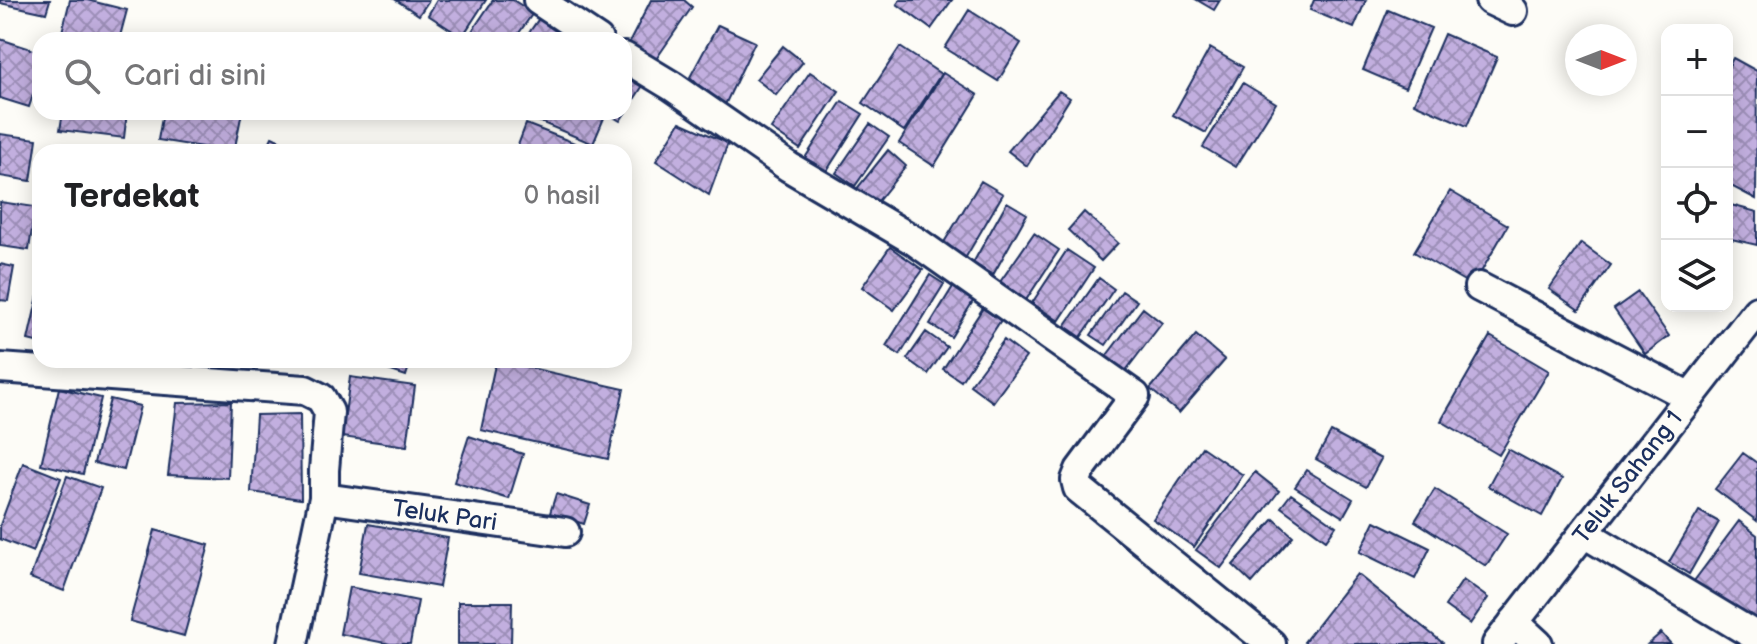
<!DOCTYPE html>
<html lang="id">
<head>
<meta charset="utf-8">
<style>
	:root { --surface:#fff; --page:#f6f6f6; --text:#202124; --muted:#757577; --line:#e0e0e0 }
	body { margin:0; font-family:"Balsamiq Sans",sans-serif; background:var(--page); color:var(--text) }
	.controls { position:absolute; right:24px; top:24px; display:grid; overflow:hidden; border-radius:16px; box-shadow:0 4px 20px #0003 }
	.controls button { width:72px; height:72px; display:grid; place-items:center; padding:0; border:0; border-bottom:2px solid var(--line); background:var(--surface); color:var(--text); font:40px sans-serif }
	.compass { position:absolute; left:1565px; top:24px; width:72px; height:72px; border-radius:50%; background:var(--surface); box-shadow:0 4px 20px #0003; rotate:90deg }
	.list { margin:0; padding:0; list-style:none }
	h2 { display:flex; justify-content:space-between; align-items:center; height:104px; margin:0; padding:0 32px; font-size:34px }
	h2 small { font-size:26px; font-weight:400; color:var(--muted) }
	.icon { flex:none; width:44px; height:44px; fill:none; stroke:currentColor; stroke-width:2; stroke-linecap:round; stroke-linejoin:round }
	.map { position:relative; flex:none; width:1757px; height:644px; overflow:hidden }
	.search { position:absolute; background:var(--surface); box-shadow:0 4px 20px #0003; left:32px; top:32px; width:600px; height:88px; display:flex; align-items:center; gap:20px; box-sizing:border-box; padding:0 28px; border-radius:24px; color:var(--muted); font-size:30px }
	.panel { position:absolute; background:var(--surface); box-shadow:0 4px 20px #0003; left:32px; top:144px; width:600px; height:224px; border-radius:24px }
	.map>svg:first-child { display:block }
	.building { fill:url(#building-cross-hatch); stroke:#1b2f5e; stroke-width:2 }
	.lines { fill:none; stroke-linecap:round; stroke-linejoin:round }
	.street-casing { stroke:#1b2f5e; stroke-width:34 }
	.street { stroke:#fdfcf7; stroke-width:28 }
	.labels { text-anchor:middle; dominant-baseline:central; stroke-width:7; stroke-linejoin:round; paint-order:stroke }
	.street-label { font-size:24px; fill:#1b2f5e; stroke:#fdfcf7 }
</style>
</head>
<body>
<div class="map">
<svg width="1757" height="644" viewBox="0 0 1757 644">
	<defs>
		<pattern id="building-cross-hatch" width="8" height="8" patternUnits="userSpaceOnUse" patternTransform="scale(2)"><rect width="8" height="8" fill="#c2afdf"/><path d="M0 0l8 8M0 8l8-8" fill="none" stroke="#9d8fb8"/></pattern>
	</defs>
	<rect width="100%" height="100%" fill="#fdfcf7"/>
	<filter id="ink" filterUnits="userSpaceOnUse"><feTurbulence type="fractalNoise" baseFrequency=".0125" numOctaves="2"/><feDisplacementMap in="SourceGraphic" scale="16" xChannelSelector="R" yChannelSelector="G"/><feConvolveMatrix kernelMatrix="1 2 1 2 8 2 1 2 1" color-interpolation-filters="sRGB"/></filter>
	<g filter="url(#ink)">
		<path class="building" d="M0 0H50L46 13 0 3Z
			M70 0H87L127 10 119 40H75L61 36Z
			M396 0H429L419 15Z
			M437 0H486L462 37 428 15Z
			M493 0H513L533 13 514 40H466Z
			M651 0H684L692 7 652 65 626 49Z
			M900 0H952L931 29 897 4Z
			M1197 0H1220L1214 10Z
			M1314 0H1366L1354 28 1310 10Z
			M969 10 1021 43 998 81 945 48Z
			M1388 10 1431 28 1405 88 1363 70Z
			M540 17 573 40H524Z
			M718 25 755 42 723 109 690 77Z
			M1444 34 1497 57 1467 126 1414 103Z
			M0 39 40 52V74L29 107 0 98Z
			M783 46 803 62 776 95 756 79Z
			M900 47 941 74 904 131 863 103Z
			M1210 48 1243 67 1206 133 1173 115Z
			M1733 58 1757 71 1756 199 1727 184V70Z
			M810 72 839 91 800 149 771 129Z
			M943 73 978 95 934 166 899 143Z
			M624 76 642 87 620 121 605 112H624Z
			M1243 83 1276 103 1236 167 1203 147Z
			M1059 91 1070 98 1027 166 1008 151Z
			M842 101 863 114 824 175 803 161Z
			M63 112H127L124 138 60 130Z
			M163 112H242L234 152 158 140Z
			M528 112H590L604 118 593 144 526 116Z
			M680 122 728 143 709 195 656 161Z
			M526 124 590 149 589 152H528L517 148Z
			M870 124 889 137 855 186 836 173Z
			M0 134 37 139 31 181 0 176Z
			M272 137 305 152H265Z
			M436 145 460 152H435Z
			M888 150 906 166 874 206 855 191Z
			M981 181 1003 194 963 262 940 249Z
			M1450 191 1508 225 1473 286 1414 252Z
			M0 202 35 207 29 250 0 246Z
			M1007 202 1027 214 993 275 973 263Z
			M1727 204 1757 212V245L1727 238Z
			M1084 212 1118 243 1101 261 1068 230Z
			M1034 233 1059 250 1026 300 1000 282Z
			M1581 243 1611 265 1579 310 1549 289Z
			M890 247 923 270 894 310 862 287Z
			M1067 250 1094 268 1059 321 1032 303Z
			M0 264 14 267 8 301 0 300Z
			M930 275 944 284 900 355 886 346Z
			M1099 278 1114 289 1081 337 1065 326Z
			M954 285 975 298 951 337 930 324Z
			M40 287V343L28 340Z
			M1122 291 1137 301 1106 345 1091 335Z
			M1638 292 1669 336 1645 354 1614 309Z
			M983 308 1001 320 961 381 943 369Z
			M1143 308 1162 323 1124 373 1104 359Z
			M926 332 947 347 928 374 907 359Z
			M1196 335 1225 360 1179 413 1150 389Z
			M1490 336 1549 371 1499 455 1441 421Z
			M1004 340 1026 357 993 402 970 385Z
			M117 360H159L158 366Z
			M364 360H411L406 376 364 362Z
			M496 360 624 389 608 459 481 430Z
			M350 377 415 386 407 446 342 437Z
			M59 388 101 398 83 474 41 464Z
			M110 399 140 406 124 470 94 463Z
			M231 402 228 478 168 475 177 403Z
			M300 414 301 499 251 492 256 415Z
			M1331 432 1381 459 1366 487 1316 459Z
			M469 436 523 454 509 499 454 482Z
			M1202 447 1243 475 1194 547 1153 519Z
			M1508 449 1562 479 1542 516 1488 486Z
			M1743 453 1757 463V521L1715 489Z
			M23 463 61 478 33 552 0 539V525Z
			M1306 470 1353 499 1343 517 1295 487Z
			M1255 472 1279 491 1221 568 1196 550Z
			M67 476 101 488 64 591 30 578Z
			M1435 489 1507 534 1486 566 1415 521Z
			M556 494 590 505 584 524 550 513Z
			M1291 494 1336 526 1326 540 1281 507Z
			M1699 511 1719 522 1689 574 1669 562Z
			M1274 519 1293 536 1252 583 1233 565Z
			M1375 521 1430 548 1415 579 1360 552Z
			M1739 521 1757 535V629L1694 581Z
			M368 524 448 538 439 587 359 573Z
			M155 530 209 545 184 636 130 621Z
			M1357 574 1443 643 1442 644H1307L1304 642Z
			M1463 580 1488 598 1470 624 1445 606Z
			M349 587 418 601 410 644H390L340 634Z
			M458 602H512L511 644H458Z
			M1661 633 1671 644H1648Z"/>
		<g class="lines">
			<defs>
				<g id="street">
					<path d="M538 0 598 40"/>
					<path d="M1490 0 1513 11"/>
					<path d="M624 57 672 86 789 167 915 241 1135 396 1080 470 1076 480 1078 488 1271 644"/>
					<path d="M1479 287 1690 397"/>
					<path d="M0 368 305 390 321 398 329 412 324 470V498L293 644"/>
					<path id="s1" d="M324 498 565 532"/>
					<path d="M1584 533 1757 637"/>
					<path d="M1514 622 1538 644"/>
					<path id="s2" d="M1497 644 1757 311"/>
				</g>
			</defs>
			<use href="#street" class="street-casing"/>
			<use href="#street" class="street"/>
		</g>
	</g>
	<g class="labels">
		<g class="street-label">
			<text stroke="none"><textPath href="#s2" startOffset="212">Teluk Sahang 1</textPath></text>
			<text stroke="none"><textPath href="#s1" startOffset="122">Teluk Pari</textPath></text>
		</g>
	</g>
</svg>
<div class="controls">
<button>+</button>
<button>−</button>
<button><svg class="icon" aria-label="locate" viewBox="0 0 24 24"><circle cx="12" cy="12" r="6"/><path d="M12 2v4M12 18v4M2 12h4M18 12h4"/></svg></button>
<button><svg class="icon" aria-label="layers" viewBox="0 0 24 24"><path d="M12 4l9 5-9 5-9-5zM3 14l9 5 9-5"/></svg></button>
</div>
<svg class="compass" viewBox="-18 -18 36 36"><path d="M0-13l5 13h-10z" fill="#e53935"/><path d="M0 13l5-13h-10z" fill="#757577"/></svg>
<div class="search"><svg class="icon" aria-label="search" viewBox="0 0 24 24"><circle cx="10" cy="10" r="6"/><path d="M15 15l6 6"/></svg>Cari di sini</div>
<section class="panel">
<h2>Terdekat<small>0 hasil</small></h2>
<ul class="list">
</ul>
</section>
</div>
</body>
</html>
